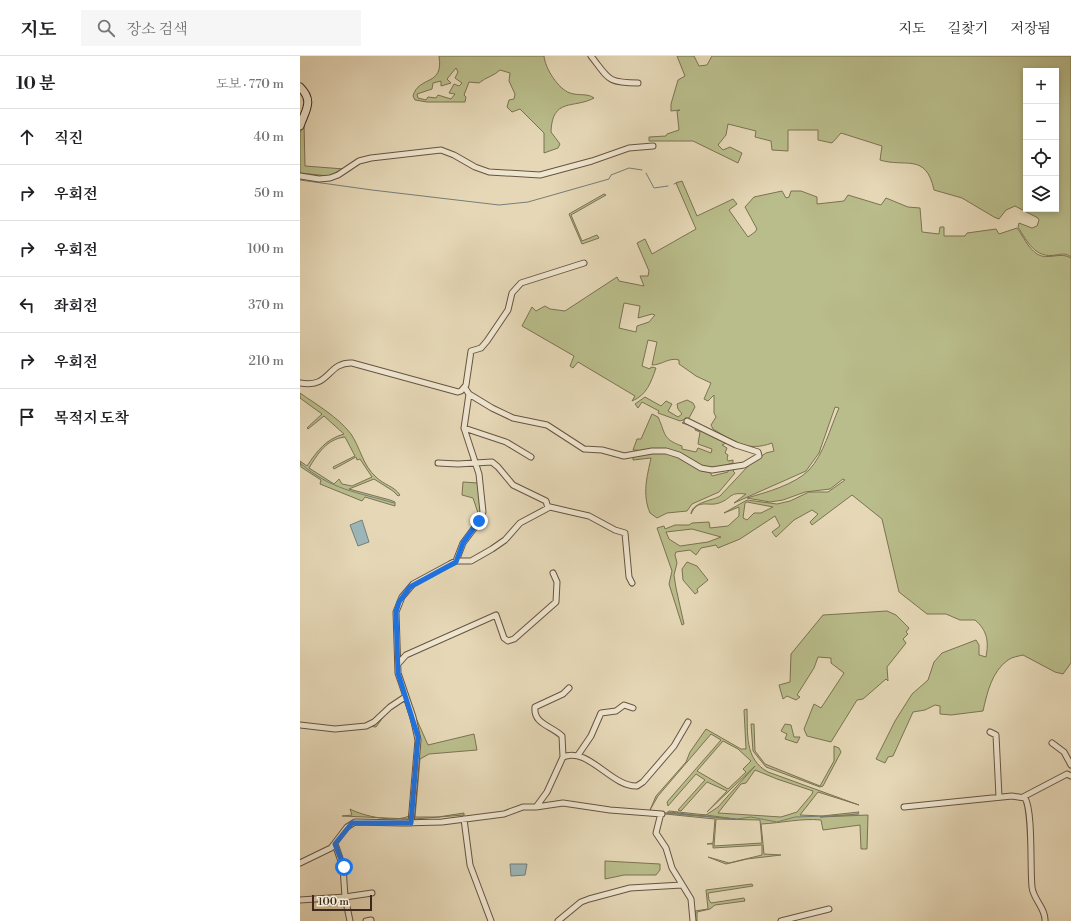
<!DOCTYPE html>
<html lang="ko">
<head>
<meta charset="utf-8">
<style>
	:root { --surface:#fff; --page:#f6f6f6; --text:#202124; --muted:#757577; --line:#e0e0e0 }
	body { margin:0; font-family:"Libre Bodoni","Noto Serif KR",serif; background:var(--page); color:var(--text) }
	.controls { position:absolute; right:12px; top:12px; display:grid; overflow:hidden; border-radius:0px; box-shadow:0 2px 6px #0003 }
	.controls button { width:36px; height:36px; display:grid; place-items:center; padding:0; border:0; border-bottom:1px solid var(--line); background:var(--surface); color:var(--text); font:20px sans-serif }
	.scale { position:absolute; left:12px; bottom:10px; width:60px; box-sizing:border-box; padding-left:4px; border:2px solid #3d281b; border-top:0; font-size:11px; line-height:14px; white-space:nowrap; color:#3d281b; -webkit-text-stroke:3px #efe6d0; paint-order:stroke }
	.stop { position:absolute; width:12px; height:12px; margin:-9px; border:3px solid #1a73e8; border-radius:50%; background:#fff }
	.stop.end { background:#1a73e8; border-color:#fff; box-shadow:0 1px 4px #0008 }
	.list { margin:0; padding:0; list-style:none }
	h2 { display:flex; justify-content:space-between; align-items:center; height:52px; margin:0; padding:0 16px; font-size:17px }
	h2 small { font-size:13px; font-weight:400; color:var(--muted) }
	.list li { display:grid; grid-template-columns:26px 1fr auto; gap:12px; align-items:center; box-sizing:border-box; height:56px; padding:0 16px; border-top:1px solid var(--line) }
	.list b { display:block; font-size:15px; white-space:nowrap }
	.list em { font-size:13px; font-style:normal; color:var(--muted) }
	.icon { flex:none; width:22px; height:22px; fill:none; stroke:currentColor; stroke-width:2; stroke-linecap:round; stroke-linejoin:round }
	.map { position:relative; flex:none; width:771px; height:865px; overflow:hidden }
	header { display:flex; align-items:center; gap:24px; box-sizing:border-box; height:56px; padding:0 20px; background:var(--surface); border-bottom:1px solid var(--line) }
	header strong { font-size:19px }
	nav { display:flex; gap:22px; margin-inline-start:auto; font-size:14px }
	.search { width:280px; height:36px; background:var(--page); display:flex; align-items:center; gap:10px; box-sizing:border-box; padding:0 14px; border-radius:0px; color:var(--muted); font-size:15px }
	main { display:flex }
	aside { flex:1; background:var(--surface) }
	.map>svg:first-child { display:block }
	.green { fill:#b9bd8b; stroke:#7b7253; fill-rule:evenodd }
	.water { fill:#9cb7ba; stroke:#767e7a }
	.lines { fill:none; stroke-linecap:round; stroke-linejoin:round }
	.stream { stroke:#767e7a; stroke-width:1 }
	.street-casing { stroke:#675442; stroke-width:7 }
	.secondary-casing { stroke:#3d281b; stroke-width:9 }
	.street { stroke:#efe6d0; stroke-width:5 }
	.secondary { stroke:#efe6d0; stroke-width:7 }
	.route { stroke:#1a73e8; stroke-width:5 }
</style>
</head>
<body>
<header>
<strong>지도</strong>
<div class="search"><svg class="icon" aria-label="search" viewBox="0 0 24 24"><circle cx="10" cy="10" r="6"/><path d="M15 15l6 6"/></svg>장소 검색</div>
<nav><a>지도</a><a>길찾기</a><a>저장됨</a></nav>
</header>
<main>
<aside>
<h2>10 분<small>도보 · 770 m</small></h2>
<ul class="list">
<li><svg class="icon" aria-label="ahead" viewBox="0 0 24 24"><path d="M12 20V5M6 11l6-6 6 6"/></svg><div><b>직진</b></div><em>40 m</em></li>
<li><svg class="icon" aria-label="right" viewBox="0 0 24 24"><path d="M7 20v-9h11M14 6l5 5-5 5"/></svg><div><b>우회전</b></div><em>50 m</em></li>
<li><svg class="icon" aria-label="right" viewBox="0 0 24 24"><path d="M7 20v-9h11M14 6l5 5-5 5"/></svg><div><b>우회전</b></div><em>100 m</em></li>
<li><svg class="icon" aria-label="left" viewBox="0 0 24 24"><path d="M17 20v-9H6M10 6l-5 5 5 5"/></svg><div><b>좌회전</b></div><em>370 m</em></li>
<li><svg class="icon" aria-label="right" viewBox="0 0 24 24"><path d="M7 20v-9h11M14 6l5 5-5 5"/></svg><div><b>우회전</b></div><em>210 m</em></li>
<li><svg class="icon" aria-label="arrive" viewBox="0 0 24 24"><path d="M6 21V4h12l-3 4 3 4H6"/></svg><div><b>목적지 도착</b></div></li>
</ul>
</aside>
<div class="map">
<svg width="771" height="865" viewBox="0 0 771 865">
	<rect width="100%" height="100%" fill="#e6d8b7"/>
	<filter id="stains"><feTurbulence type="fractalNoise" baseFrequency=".005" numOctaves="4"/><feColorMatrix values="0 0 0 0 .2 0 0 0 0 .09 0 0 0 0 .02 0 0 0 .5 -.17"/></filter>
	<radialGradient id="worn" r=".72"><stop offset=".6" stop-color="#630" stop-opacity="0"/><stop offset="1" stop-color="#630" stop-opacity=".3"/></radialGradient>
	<path class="green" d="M139 0H244C245 12 258 33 270 37 278 40 288 37 294 42 274 53 252 41 251 76L260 88 258 92 244 97V77L220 53 212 56 207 51 209 44 214 43 215 38 209 25 210 17 200 14C194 20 186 21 179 27L169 26 164 39 166 41 165 46H127L115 44 113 40C119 19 144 31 139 0ZM156 12 158 16 155 22 162 27 159 30 154 28 149 37 155 38 151 43 138 39 136 42 128 41 126 44 118 42 117 38 132 33 133 27 141 25V30L151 27 147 23Z
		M377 0H394L399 10 407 9 412 0H771V201C766 197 762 198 756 199 735 203 727 185 718 171L719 167 732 172 737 170 739 164 738 162 715 150 706 154 699 163 694 161 662 142 634 134C626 96 605 112 580 104L582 90 541 77 532 87 518 84V74H488V95L472 94 471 85 455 81 456 75 428 68 426 79 418 89 423 94 430 91 442 97 438 107 393 85H349V81L366 80 367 78 379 74 377 55 380 54 371 55V48L378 24 385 20ZM726 15H756V153H726Z
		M4 68 5 110 44 113 28 120 0 117V77Z
		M382 125 397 160 433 143 437 148 429 154 448 181 455 176 457 173 445 151 454 141 482 135 486 142 489 141 491 135H501L517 141V148L544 145 548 139 581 149 586 142 608 151 620 152 622 176 639 178 640 171H644V180H665L667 177 696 173 699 178 717 172C724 181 727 191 737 198 748 205 760 195 771 202V607L763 618 755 616 723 599C719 600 712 601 708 604 692 615 687 637 683 655L651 659 640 658V650L635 649 625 654 613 656 593 700 588 701 585 707 576 703 595 665 612 638 628 624 634 606 642 597 676 584 679 589V599L686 601C689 585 687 574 675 564H660L646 558H627L599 536 582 463 552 439 512 469 510 466 518 458 512 454 494 464 476 481 472 476 480 470 475 460 440 483 418 492 416 489 401 492 396 499 390 494 376 496 375 499 377 507 374 519 376 532 384 568 382 569 369 528 372 515 357 472 364 470 365 473 375 469H389L392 467 409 466 410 472 428 470 439 460V451L424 457 447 444 477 448 490 445 509 436H528L545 424 543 423 530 433 505 436 483 444 470 446 447 442C467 436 494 429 509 414 524 398 530 372 539 352L535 351 519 397 506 415 434 447 446 438C428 436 433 442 419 447 408 451 398 442 391 458 392 446 412 445 420 440L451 407 466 397 474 395 472 387C448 396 434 386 413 373L411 369 416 361 414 357V339L408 345 404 343 411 327 396 320 379 308V304C369 301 362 309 352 309L357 286 348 284 342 310 350 313 351 311 356 312C351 326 347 339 332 345L335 340 278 306 273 312 270 310 274 300 222 270 232 251 236 255 245 250 250 253 265 255 317 221 319 225 344 230 340 220H348L349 215 337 187 345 183 352 198 396 173 376 127ZM324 247 340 250 338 262 352 258 355 259 349 266 337 270 336 276 319 272ZM447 446 473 451 461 457H454L447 464 443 462 445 447ZM392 473 421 481 408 486 380 490 369 483 366 476Z
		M304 138 306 139 271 159 282 185 297 179 299 182 282 188 269 158Z
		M0 337C17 349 38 361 51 378 60 391 63 410 76 421 84 429 94 430 100 439L98 440 93 435 74 423 49 433 90 444 95 446V450L65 441 62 445 20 428 21 424 1 411 0 405 7 410C17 395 26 383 44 378L24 360 8 373 7 372 22 358 0 342ZM45 381 55 400 33 411 34 413 56 401 57 404 60 403 72 421 52 430 42 428 39 423 34 428 9 412C18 397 27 383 45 381Z
		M345 341 361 350 366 345 372 348 368 355 378 361 382 358 378 353 377 348 387 344 393 347 395 351 389 362 380 365 358 357 359 355 342 346 338 352 335 348Z
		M352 358 358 361C366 378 362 383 382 390V393L396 396 398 392 411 397 412 393 398 388 400 376 395 374 396 371 382 367 383 366 394 369 426 387 422 389 427 392 425 397 428 399 427 403 428 405 433 404V407L411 413 404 412 380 397 333 394 337 383H341Z
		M354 396C361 396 369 396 376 399 388 404 397 415 410 416L412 420 428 416V412H435L433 415 435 417 419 436 392 448 387 455 367 457 357 462 350 457C342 438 347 421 351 402L333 404V400Z
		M163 426 178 427 182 455 179 460 173 442 162 439Z
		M387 506 397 510 408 524 397 533 398 536 395 538 383 524 382 513Z
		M587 555 596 559 609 572 606 576 608 578 603 583 606 587 587 611 588 625 586 623 563 643 557 644 531 686 507 680 504 673 514 648 521 652 544 617 531 607V602L518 601 514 612 497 639 500 641 496 644 487 640 483 643 479 629 490 626 491 598 523 559Z
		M104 644 106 645 117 680 109 763 42 760 52 759 50 753C63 760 94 767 109 760L116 683 105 646H102L87 656 76 671 68 670Z
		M447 653C448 677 444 703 468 716L559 749 518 736 500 759 522 760 559 756 558 758 520 761 568 759 567 793H561L560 769 523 774 521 764C501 762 482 767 461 768L464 798 481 799 447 803 426 808 408 801 429 807 462 799V789L413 792V788H407L413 787 415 763 365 758 369 755 406 759C392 761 379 755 367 757L435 763 406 759 418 751 455 710 407 756 427 735 407 726 381 755 378 754 405 724 396 718 368 750 367 746 421 684 411 678 358 740 350 754 356 740 386 706 390 696 406 673 441 693H446L444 654ZM423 685 438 693 451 705 443 713 446 716 428 733 397 715ZM455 714 477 723 513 735 512 738 497 756 481 761 418 757 441 728 446 727ZM416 763 460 764 462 787 414 790Z
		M116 662 128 689 174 678 177 694 129 698 120 703 115 761H138L164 757V759L114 763 120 687 119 677 114 663Z
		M451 668H454L455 695 465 708 520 730 534 705V690L539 692 541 696 523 730 520 731 466 711 453 695Z
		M485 668 491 669 494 681H500L497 687 485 683 487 678 481 675Z
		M305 805 360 808V814L356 819H324L305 823Z
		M452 828 453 830 408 837 409 844 411 847 444 842 445 845 415 849 410 853 397 856V865H395V855L408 853 406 834Z"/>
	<path class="water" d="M62 464 69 486 58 490 50 469Z
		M210 808H227L225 819 211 820Z"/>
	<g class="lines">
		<path class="stream" d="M346 117 354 132 368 130
			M0 124 72 134 199 149 228 146 309 123 311 119 329 112 342 114
			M374 128 378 126
			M0 407C31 434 57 436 94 447
			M365 757 437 763 451 761 477 766 495 761 559 759"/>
		<defs>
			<path id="street" d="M291 0C309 23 307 27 338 27
				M0 120 19 123 30 122 38 119 59 105 71 102 141 94 154 99 175 111 189 116 240 119 292 105 329 92 353 90
				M0 327C30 333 27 306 52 307L158 336 161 335 166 329 171 295 181 292 187 285 208 254 212 237 221 227 284 207
				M165 332 169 338 192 352 213 362 247 369 284 393 302 394 324 400 352 395H366L379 399 401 412 412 414 444 409 459 400 458 396 436 389 387 365
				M164 372 206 386 231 401
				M138 407 158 408 192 406 198 411 213 429 246 445 248 452
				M156 505 163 487 178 467 183 456 179 418 164 372 169 338
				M98 608 106 599 196 559 204 582 208 585 214 583 256 546 257 526 253 517
				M0 669 35 673 66 670 74 666 90 651 105 641
				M690 676 696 679 699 741
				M752 687 764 696 771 709
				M278 699 291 680 301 657 316 655 324 649 333 652
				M263 701C288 690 311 731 337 730L343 726 374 690 388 666
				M723 741 767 718 771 720
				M236 751 263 747 310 754 362 758
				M604 751 712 740 725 742C733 755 730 813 732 831 733 843 746 853 745 865
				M360 761 356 777 366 792 372 812 391 843 393 865
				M164 763 170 809 191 865
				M111 767 118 684 113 661 98 617 96 556 102 541 113 528 150 508 156 505H171L192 493 205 484 220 467 250 451 289 460 315 474 325 477 329 521 332 527
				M35 788 43 811 45 841 50 865
				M0 807 31 792 47 771 55 766 101 767 142 766 204 758 223 751H236L247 736 263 701 262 680C252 670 233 668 235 651L263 638 269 632
				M0 844 45 841 72 837
				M66 865 71 864
				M258 865 281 846 289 843 330 832 382 829
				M481 865 529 853"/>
			<path id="secondary" d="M0 31C14 45 6 53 0 70"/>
		</defs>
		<use href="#street" class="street-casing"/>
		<use href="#secondary" class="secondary-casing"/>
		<use href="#street" class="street"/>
		<use href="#secondary" class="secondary"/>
	</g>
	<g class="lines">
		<path class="route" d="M44 811 35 788 52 767H111L118 681 98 617 96 556 99 546 110 531 156 506 163 487 179 465"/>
	</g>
	<rect width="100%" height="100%" filter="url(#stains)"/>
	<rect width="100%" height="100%" fill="url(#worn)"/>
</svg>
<div class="controls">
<button>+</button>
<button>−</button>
<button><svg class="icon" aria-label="locate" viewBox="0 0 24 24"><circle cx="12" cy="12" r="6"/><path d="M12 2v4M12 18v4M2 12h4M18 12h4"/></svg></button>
<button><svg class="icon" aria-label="layers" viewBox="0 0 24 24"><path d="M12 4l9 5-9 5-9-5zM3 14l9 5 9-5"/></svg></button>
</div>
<div class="scale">100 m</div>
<div class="stop" style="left:44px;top:811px"></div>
<div class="stop end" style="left:179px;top:465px"></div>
</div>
</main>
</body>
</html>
